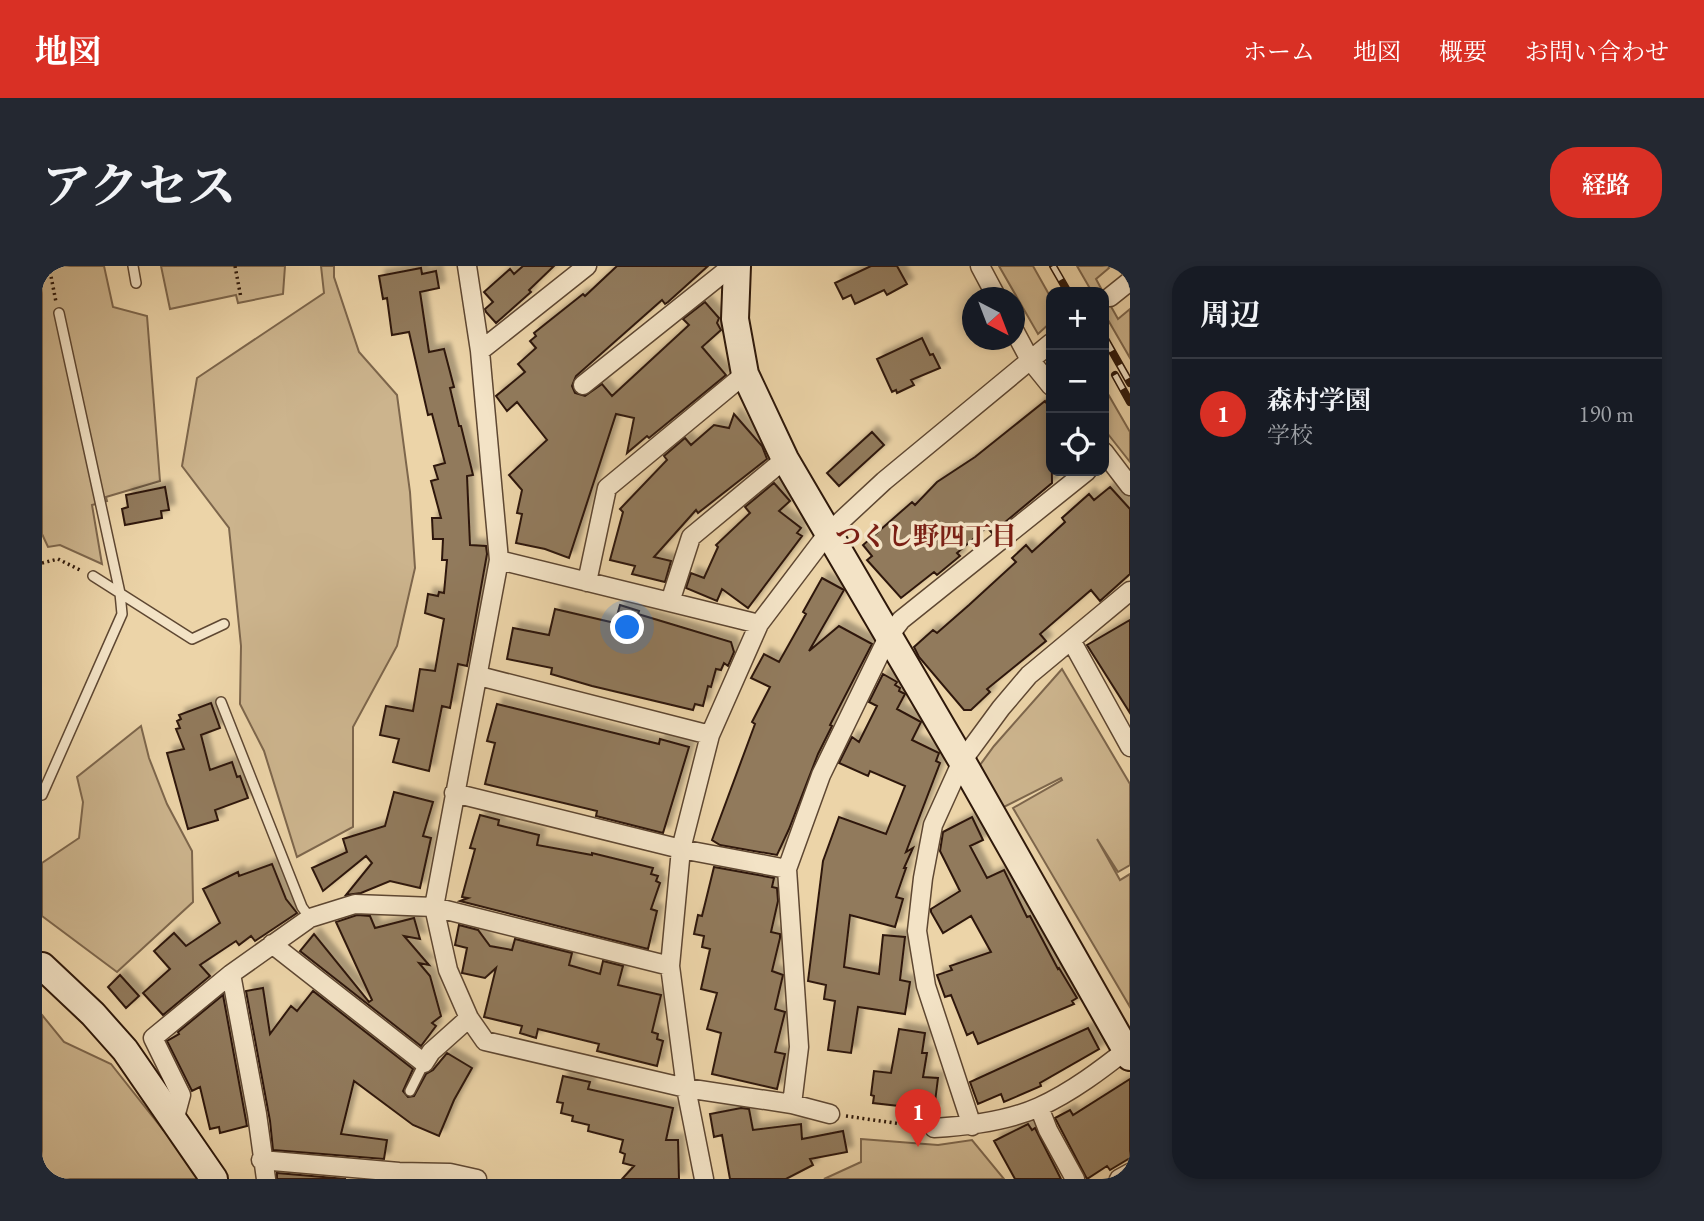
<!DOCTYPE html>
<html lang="ja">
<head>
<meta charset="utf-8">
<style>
	:root { --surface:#171b24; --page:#242831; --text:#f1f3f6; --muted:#9ea1a6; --line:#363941; --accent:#d93025 }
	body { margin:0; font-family:"EB Garamond","Noto Serif JP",serif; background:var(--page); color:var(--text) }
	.controls { position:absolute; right:21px; top:21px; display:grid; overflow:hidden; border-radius:14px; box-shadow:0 4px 10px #0003 }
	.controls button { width:63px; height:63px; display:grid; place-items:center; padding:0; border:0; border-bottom:2px solid var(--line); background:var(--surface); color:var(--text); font:35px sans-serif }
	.compass { position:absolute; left:920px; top:21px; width:63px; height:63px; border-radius:50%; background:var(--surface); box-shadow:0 4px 10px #0003; rotate:138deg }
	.you { position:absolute; left:586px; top:362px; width:24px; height:24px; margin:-18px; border:5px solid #fff; border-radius:50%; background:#1a73e8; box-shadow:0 0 0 10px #1a73e833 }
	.badge { display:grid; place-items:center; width:46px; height:46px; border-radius:50%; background:var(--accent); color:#fff; font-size:23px; font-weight:700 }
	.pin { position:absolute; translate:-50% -58px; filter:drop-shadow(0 2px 4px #0008) }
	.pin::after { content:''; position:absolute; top:37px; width:24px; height:21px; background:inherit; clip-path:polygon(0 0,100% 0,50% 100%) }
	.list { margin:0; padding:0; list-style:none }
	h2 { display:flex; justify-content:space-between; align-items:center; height:91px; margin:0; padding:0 28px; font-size:30px }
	h2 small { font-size:23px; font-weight:400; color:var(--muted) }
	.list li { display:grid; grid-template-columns:46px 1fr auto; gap:21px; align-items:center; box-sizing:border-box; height:112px; padding:0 28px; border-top:2px solid var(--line) }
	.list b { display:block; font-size:26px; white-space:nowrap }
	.list p { margin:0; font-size:23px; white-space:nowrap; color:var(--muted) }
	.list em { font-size:23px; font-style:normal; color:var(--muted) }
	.icon { flex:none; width:38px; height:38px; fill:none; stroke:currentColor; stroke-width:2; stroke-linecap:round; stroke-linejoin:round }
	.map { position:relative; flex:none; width:1088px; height:913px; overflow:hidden; border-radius:28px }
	header { display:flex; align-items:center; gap:42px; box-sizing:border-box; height:98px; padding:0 35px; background:var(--accent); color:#fff }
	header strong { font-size:33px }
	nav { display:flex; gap:38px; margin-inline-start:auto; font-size:24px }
	.intro { display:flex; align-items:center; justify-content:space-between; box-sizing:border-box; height:168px; padding:0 42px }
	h1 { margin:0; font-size:49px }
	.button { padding:18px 32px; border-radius:28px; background:var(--accent); color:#fff; font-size:24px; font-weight:700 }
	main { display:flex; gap:42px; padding:0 42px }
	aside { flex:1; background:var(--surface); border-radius:28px; box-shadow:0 4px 10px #0003 }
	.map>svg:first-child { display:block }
	.green { fill:#ccb48d; stroke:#7d664c; stroke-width:2 }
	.building { fill:#917a5c; stroke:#2e180a; stroke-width:2; filter:url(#shadow) }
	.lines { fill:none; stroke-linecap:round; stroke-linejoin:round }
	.lane-casing { stroke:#5e4732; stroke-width:12 }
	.street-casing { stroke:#5e4732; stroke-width:21 }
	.secondary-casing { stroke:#2e180a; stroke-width:30 }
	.path { stroke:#2e180a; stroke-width:3.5; stroke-dasharray:2 3.5; stroke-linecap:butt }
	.lane { stroke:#f3e3c6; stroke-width:9 }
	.street { stroke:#f3e3c6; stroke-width:18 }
	.secondary { stroke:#f3e3c6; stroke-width:26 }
	.rail-casing { stroke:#2e180a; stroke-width:8 }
	.rail { stroke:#f3e3c6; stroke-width:5; stroke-dasharray:16; stroke-linecap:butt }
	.labels { text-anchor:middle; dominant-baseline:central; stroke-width:7; stroke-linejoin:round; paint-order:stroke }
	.neighbourhood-label { font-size:26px; font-weight:bold; fill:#7a1f14; stroke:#f3e3c6 }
</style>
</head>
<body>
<header>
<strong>地図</strong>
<nav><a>ホーム</a><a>地図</a><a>概要</a><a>お問い合わせ</a></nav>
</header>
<div class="intro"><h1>アクセス</h1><a class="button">経路</a></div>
<main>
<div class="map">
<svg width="1088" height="913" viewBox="0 0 1088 913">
	<defs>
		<filter id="shadow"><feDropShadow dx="6" dy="-6" stdDeviation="2" flood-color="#0004"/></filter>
	</defs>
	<rect width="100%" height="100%" fill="#ecd4a8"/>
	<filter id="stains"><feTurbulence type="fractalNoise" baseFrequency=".00286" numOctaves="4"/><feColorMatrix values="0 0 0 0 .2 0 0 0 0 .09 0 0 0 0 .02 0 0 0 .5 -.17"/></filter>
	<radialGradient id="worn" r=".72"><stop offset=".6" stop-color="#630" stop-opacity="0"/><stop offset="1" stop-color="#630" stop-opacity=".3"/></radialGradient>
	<path class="green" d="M0 0H62L71 41 105 50 118 215 64 231 65 235 50 239 60 298 18 279 6 281 0 268Z
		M119 0H243L241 28 196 37 194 29 128 43Z
		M279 0H292V11L317 86 355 129 368 226 373 302 355 380 311 461V561L255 591 222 485 198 438 199 380 187 262 140 200 155 112 282 27Z
		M957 0H991L1009 32V56L996 68Z
		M1035 0H1066L1067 2 1054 13 1061 26H1050Z
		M1062 28 1076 53 1088 43V92L1062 47Z
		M1062 121 1088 166V196L1062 163Z
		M1020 403 1088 518V599L1076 606 1055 573 1078 614 1088 608V741L971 542 1020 514 1019 512 960 542 938 499 952 480Z
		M99 460 107 492 125 538 150 585 151 636 75 706 0 650V597L37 572 41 536 35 511Z
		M0 749 22 776 69 798 160 913H0Z
		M819 873 896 879 930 874 962 913H782L819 896Z"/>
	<path class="building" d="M481 0H512L487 24 489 26 454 57 444 46 443 43 451 36 442 26 468 3 472 8Z
		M575 0H666L626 36 623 38 620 34 534 110 530 120 533 127 543 130 560 118 570 130 647 59 641 53 663 36 677 52 675 57 679 64 660 81 684 109 607 172 605 170 585 187 592 152 574 148 527 292 503 283 474 277 480 248 475 247 480 224 467 209 505 174 475 136 465 145 454 130 483 106 476 98 494 82 488 75 494 70 492 67 541 28 543 30Z
		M829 0H855L865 18 845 29 842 24 813 38 809 29 801 33 793 17Z
		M379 2 380 8 394 5 397 22 378 26 387 86 402 83 412 121 408 122 417 160H419L431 209 425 210 428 279 444 280 445 288 425 400 416 398 408 442 400 440 387 505 351 496 357 473 338 469 344 440 371 445 378 403 393 405 402 353 383 347 386 328 396 330 397 326 402 327 405 294H400L401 273H391L390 252H399L389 215 396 213 392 200 403 197 390 148 386 149 367 66 350 69 345 32 341 33 337 10Z
		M880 72 888 89 891 88 898 102 869 114 872 119 855 127 854 124 850 126 835 93Z
		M1003 135 1009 144 1010 217 950 267 945 261 915 287 918 290 895 309 892 306 859 332 825 294 830 290 821 279 870 236 873 239 895 216 933 191Z
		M692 148 720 180 725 193 656 247 654 244 612 291 629 295 623 316 590 308 593 300 568 294 581 246 578 243 625 194 622 190 643 172 649 179 672 159 687 162Z
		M830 166 842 179 797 220 785 207Z
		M732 217 748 235 737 245 759 262 755 267 760 270 706 342 680 323 675 335 644 322 649 307 662 312 676 281 674 279 708 247 703 241Z
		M123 221 127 244 119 245 120 252 83 259 80 243 86 241 84 229Z
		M1068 221 1088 243V308L1058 335 1049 324 998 368 1004 375 945 423 948 426 929 444H922L877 391 872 381 891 364 895 367 927 339 974 296 970 292 984 279 990 286 1023 256 1020 252 1047 228 1052 234Z
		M780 312 802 324 767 385 797 360 830 378 788 459 790 460 776 488 747 563 735 589 678 579 670 574 713 458 710 456 728 421 709 412 722 388 737 396 764 348 761 346Z
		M578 339 597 345 596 348 689 376 692 386 686 400 682 397 679 404 674 403 669 421 666 420 661 440 653 438 651 444 550 420 509 408 510 402 465 393 471 362 507 369 513 343 573 357Z
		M1088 354V447L1045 379Z
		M841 408 855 416 853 419 858 422 857 425 863 428 855 443 879 456 870 474 897 487 894 495 898 497 864 586 871 582 862 602H864L854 631 861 633 853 661 808 649 802 701 837 708 841 669 863 671 858 714 868 716 863 748 816 741 809 787 786 784 793 735 782 733 784 719 766 715 781 595 797 551 844 568 863 520 828 505 826 510 797 497 810 471 817 476 835 440 827 436Z
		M169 437 178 462 159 469 168 504 190 496 195 511 198 510 206 532 173 544 176 554 146 563 125 487 142 483 134 463 138 462 135 455 139 453 137 449Z
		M455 438 617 478 618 473 647 481 621 567 554 550 555 545 443 518 453 477 445 475Z
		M352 526 391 536 381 570 389 572 378 622 348 615 319 627 304 629 330 597 324 590 281 625 270 602 305 586 301 573 343 560Z
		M438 549 457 554 456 559 497 569 495 579 550 589V587L611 602 609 608 616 610 614 615 618 617 609 643 615 645 606 683 418 635 426 632 420 631 433 583 428 582Z
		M930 551 941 574 928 580 945 612 962 604 985 651 988 650 1016 703 1017 702 1035 732 1030 735 1032 738 936 778 931 766 925 769 909 729 903 731 895 709 910 704 908 700 949 686 929 650 901 667 889 646V643L918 625 898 585 901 566Z
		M230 598 244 633 255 647 213 675 209 670 197 679 194 675 158 699 168 710 121 749 101 727 128 703 112 685 132 667 144 680 178 657 161 623 196 606 197 610Z
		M672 601 732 612 730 621 735 622 736 635 729 666 738 668V672L730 705 741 709 733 743 743 746 733 786 743 788 735 823 670 808 679 767 665 763 675 727 659 723 668 683 660 681 662 670 652 668 656 649 660 650Z
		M315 649 328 650 333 662 372 652 378 673 362 670 387 699 377 697 388 710 399 750 390 757 394 760 379 780 258 685 272 668 327 736 330 734 294 656Z
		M417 659 436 664 448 680 470 684 473 673 530 687 527 699 558 708 561 695 581 700 576 719 619 729 610 766 616 768 615 773 621 775 615 800 555 785 557 778 496 763 494 772 478 767 480 760 442 751 454 702 443 712 420 707 425 682 413 679Z
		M78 709 97 730 84 742 66 721Z
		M221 722 228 768 249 740 255 745 271 725 371 803 361 825 366 831 372 830 384 808 391 804 405 787 430 802 412 834 397 870 371 859 312 815 299 868 345 874 342 893 231 884 228 855 204 725Z
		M181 729 205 860 178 867 177 861 168 863 158 821 150 825 125 775 137 768 136 766Z
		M1046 762 1057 783 998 817 999 820 962 836 959 828 936 838 928 816Z
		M857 763 883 767 880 787H885L881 811 896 812 892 844 831 837 832 830 829 829 832 805 849 807Z
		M521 810 548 816 546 823 631 842 624 874H636L637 913H580L592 900 581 897 583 888 578 886 581 874 546 865 547 859 530 855 531 850 519 847 521 837 515 836Z
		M1088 813V892L1068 904 1065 900 1045 913 1013 852 1028 844 1031 849Z
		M699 842 707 843 711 864 759 858 760 873 801 865 805 886 768 893 771 899 744 913H688L680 869 672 871 668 848Z
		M986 858 990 864 993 862 1019 913H973L952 875Z
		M235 907 304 913H235Z"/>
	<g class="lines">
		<defs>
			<path id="lane" d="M91 0 94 17
				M51 310 150 373 182 358
				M179 436 260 641 268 652
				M0 529 80 348 78 327 17 47
				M368 825 382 797"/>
			<path id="street" d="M425 0 438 85 457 294 392 641 406 704 427 752 443 775 644 822 750 838 788 848
				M938 0 955 32
				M1068 31 1088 15
				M972 64 988 94 1009 120
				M438 85 545 0
				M541 119 690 0
				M1062 186 1088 220
				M457 294 717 358
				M545 316 565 222 703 108
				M628 336 649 271 743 193
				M1029 374 1088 481
				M437 410 668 469
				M412 527 639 583 745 603
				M230 678 382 797 389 786 427 752
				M189 708 215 848 224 913
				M750 838 757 781 745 603 779 509 846 371 859 354 1045 205
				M997 841 1006 864 1033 913
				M132 855 139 829 111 772 189 708 268 652 313 638 392 641 628 700
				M930 860 884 720 875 665 881 612 891 559 920 495 959 442 987 409 1088 325
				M892 862C926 860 966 855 997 841 1030 826 1060 803 1088 781
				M219 894 357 906 408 907 435 913
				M662 913 644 822 628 700 639 583 668 469 717 358 786 267 842 215 1009 77
				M1077 913 1088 907"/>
			<path id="secondary" d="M695 0 693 53 703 108 743 193 920 495 1088 791
				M0 700 51 748 83 784 172 913"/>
		</defs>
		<use href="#lane" class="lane-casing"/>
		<use href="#street" class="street-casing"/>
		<use href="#secondary" class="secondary-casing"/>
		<path class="path" d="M7 0 14 36
			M193 0 199 32
			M0 297 16 293 40 305
			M804 850 873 860"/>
		<use href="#lane" class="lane"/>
		<use href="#street" class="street"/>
		<use href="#secondary" class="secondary"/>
		<defs>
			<path id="rail" d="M1011 0 1026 26
				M1062 71 1088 117
				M1073 109 1088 136"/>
		</defs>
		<use href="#rail" class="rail-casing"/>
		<use href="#rail" class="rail"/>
	</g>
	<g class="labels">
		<g class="neighbourhood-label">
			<text x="884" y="270">つくし野四丁目</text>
		</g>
	</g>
	<rect width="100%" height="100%" filter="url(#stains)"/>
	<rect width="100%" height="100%" fill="url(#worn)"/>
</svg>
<div class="controls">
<button>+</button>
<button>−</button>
<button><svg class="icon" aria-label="locate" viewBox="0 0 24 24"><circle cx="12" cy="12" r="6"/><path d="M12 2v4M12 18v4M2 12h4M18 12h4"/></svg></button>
</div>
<svg class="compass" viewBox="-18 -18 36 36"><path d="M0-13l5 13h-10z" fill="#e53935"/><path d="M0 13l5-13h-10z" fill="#9ea1a6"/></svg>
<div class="you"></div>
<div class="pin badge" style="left:876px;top:881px">1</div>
</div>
<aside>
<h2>周辺<small></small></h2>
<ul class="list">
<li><span class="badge">1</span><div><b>森村学園</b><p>学校</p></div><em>190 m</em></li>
</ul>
</aside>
</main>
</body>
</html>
